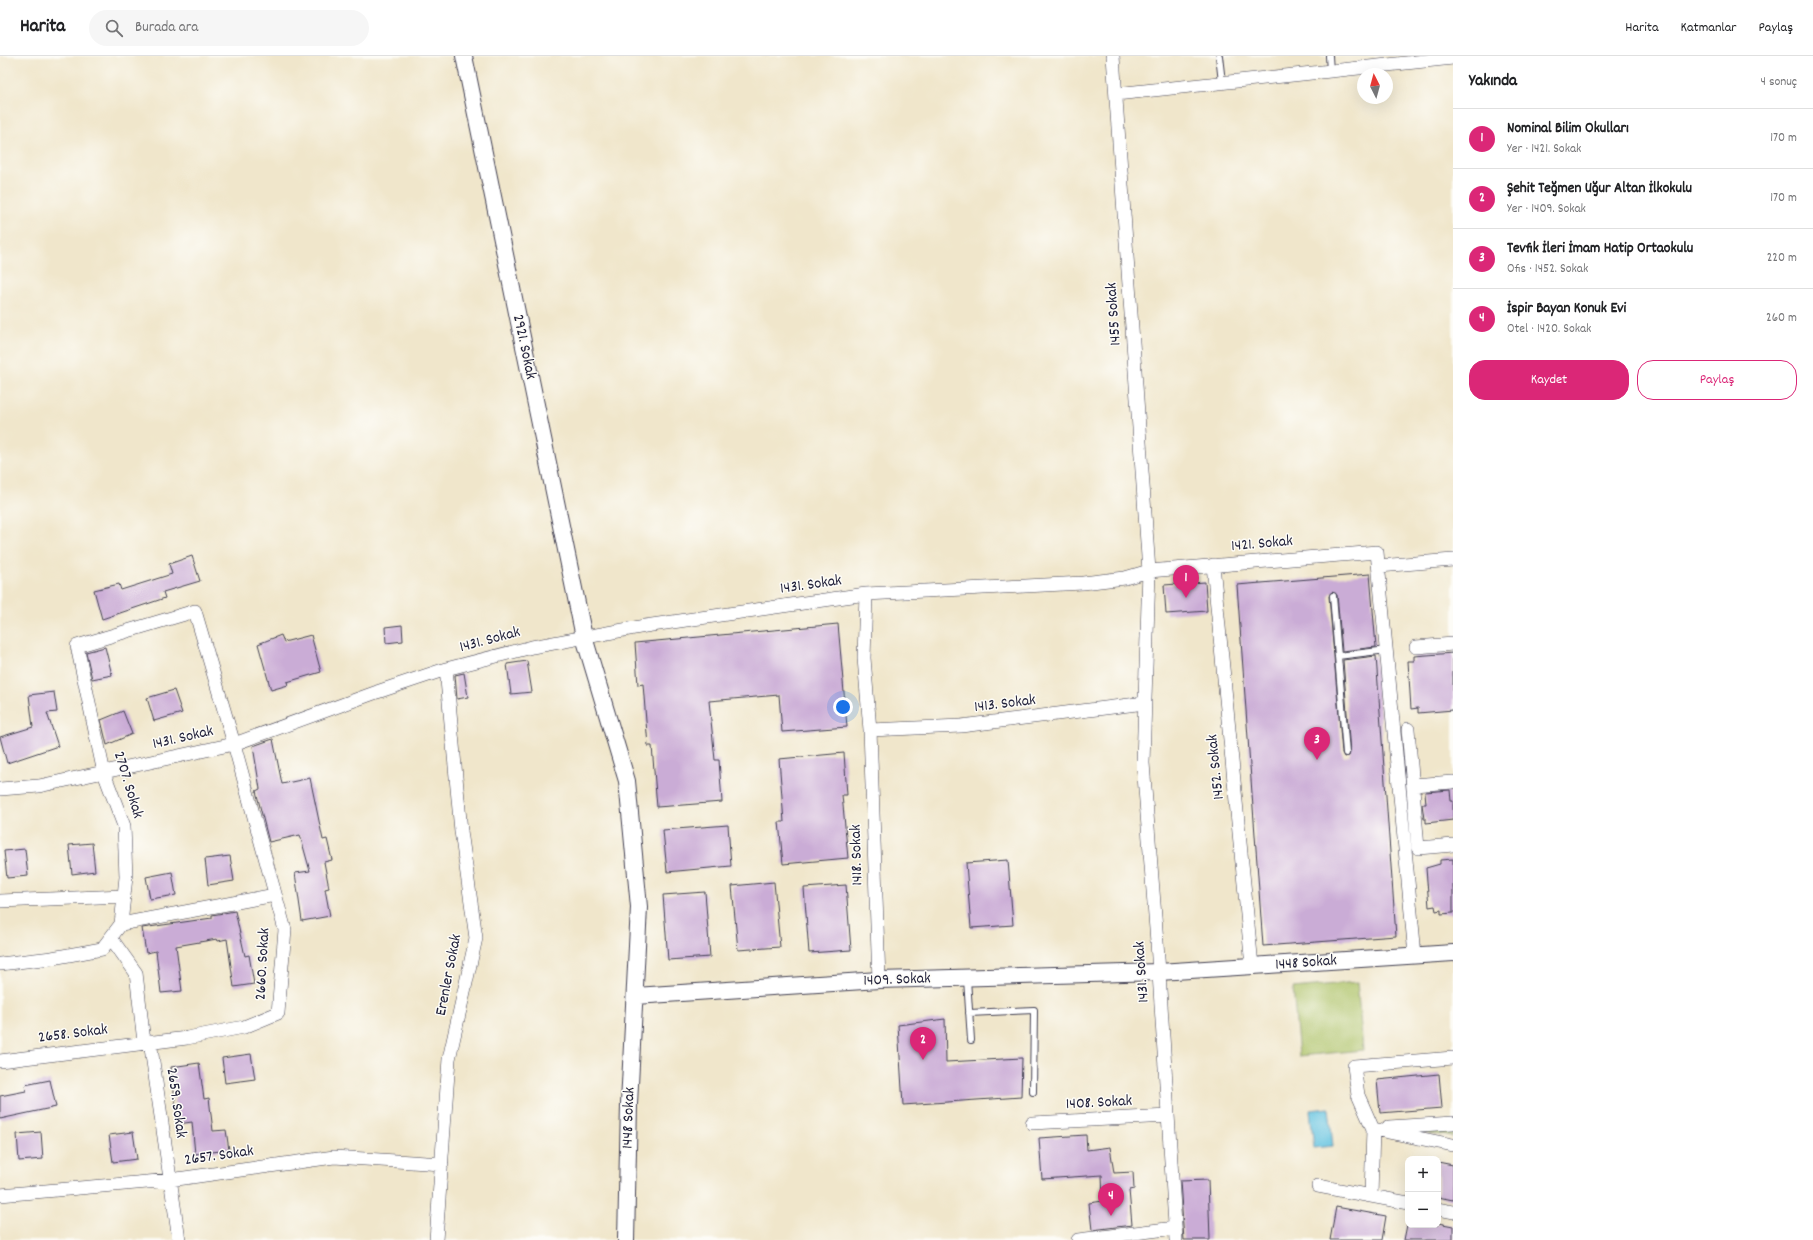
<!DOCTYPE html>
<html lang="tr">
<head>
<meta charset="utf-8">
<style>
	:root { --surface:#fff; --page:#f6f6f6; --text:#202124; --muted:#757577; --line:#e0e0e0; --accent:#db2777 }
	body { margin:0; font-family:Dekko,sans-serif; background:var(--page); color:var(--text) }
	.controls { position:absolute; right:12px; bottom:12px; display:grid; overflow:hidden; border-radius:8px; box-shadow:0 4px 16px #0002 }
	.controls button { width:36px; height:36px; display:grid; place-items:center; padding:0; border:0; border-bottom:1px solid var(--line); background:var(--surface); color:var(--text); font:20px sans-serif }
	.compass { position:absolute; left:1357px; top:12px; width:36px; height:36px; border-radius:50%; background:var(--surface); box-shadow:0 4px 16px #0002; rotate:354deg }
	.you { position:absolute; left:843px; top:651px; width:14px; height:14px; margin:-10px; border:3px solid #fff; border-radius:50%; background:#1a73e8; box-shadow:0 0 0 6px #1a73e833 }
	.badge { display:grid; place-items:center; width:26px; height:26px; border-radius:50%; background:var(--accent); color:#fff; font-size:13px; font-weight:700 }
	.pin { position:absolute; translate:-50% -33px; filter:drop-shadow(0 1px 2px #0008) }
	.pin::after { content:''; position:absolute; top:21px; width:14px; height:12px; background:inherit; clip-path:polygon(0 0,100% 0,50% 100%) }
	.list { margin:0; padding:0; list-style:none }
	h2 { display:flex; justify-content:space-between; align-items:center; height:52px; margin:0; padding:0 16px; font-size:17px }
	h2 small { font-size:13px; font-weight:400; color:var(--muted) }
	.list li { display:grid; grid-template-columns:26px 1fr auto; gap:12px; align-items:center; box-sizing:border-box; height:60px; padding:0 16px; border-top:1px solid var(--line) }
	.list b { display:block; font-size:15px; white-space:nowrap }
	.list p { margin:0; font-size:13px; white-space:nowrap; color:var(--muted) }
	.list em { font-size:13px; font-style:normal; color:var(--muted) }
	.actions { display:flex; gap:8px; padding:12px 16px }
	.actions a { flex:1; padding:9px 0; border:1px solid var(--accent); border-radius:16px; text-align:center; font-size:14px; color:var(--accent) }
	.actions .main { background:var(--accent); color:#fff }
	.icon { flex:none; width:22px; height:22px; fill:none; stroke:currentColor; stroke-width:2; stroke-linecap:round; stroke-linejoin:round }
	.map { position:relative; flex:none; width:1453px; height:1184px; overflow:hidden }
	header { display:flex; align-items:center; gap:24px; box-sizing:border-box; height:56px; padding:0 20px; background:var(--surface); border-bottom:1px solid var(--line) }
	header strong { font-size:19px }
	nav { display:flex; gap:22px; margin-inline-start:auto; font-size:14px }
	.search { width:280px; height:36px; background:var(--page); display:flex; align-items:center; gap:10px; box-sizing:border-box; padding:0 14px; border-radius:22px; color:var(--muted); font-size:15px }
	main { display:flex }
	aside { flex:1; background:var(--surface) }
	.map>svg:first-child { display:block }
	.green { fill:#adc267; stroke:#687251 }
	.water { fill:#62c2e0; stroke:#42728e }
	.building { fill:#caacd6 }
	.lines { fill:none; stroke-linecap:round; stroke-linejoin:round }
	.service-casing { stroke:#413f51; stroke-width:8 }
	.minor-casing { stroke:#413f51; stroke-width:14 }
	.tertiary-casing { stroke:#413f51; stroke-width:18 }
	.service { stroke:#fff; stroke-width:6 }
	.minor { stroke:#fff; stroke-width:13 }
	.tertiary { stroke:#fff; stroke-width:16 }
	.labels { text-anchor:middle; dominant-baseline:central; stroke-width:3; stroke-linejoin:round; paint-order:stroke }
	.street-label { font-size:16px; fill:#22223b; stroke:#fdfcf7 }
</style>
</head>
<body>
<header>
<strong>Harita</strong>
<div class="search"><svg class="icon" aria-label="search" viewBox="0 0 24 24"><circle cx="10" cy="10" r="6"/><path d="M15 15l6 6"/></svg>Burada ara</div>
<nav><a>Harita</a><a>Katmanlar</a><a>Paylaş</a></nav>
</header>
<main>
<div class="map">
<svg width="1453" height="1184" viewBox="0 0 1453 1184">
	<rect width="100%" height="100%" fill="#fdfcf7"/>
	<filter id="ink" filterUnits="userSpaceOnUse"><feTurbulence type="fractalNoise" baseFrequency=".025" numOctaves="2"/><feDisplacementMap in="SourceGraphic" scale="8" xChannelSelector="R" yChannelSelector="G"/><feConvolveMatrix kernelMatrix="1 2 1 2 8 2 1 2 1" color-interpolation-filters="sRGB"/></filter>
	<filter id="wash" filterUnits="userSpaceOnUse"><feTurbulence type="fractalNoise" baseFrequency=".012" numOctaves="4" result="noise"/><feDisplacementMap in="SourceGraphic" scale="16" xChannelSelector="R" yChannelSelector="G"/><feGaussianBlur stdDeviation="0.9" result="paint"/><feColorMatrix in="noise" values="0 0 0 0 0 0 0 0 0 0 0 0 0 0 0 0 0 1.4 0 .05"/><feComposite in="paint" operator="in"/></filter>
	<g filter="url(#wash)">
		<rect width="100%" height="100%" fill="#f0e6cb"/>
		<path class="green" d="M1357 926 1363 994 1299 1000 1293 932Z
			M1453 1071V1081L1411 1074Z"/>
		<path class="water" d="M1329 1052 1333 1090 1314 1092 1310 1054Z"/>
		<g id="blocks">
			<path class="building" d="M192 500 200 525 163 536 165 542 102 563 94 534 119 528 121 534 172 518 169 508Z
				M1370 518 1376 591 1342 595 1337 539 1332 536 1329 540 1342 697 1344 701 1349 700 1350 697 1343 604 1376 600 1396 880 1263 890 1237 529Z
				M1205 526 1207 555 1166 558 1164 529Z
				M838 568 847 671 782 676 779 639 709 645 715 704H719L722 746 657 751 652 690H648L643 628 638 629 635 587Z
				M402 569 403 585 386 587 385 571Z
				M281 579 284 586 311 579 321 616 287 626 288 629 271 634 258 588Z
				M105 591 112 619 92 623 86 596Z
				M1453 597V654L1418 657V652L1411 653 1408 605H1414V600Z
				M527 605 532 636 511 638 507 608Z
				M464 617 468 641 457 643 455 619Z
				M174 634 182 657 154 665 147 642Z
				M54 636 57 656 47 657 58 690 7 707 0 681 33 671 29 639Z
				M123 655 132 678 107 689 101 664Z
				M273 683 282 728 310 722 323 784 327 783 332 804 324 806 329 832 325 833 330 860 302 865 295 817 310 815 300 779 269 786 256 735 260 733 253 690Z
				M844 697 847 739H842L848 802 783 808 779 766H784L779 703Z
				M1450 734 1451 745H1453V764L1426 767V763H1424L1422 748H1426L1425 736Z
				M728 769 731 810 667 816 663 774Z
				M92 787 95 815 72 818 69 789Z
				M25 793 28 820 7 822 4 795Z
				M230 800 234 825 208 829 205 803Z
				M1453 803V857L1441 858V854L1436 855 1435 850 1429 851 1426 812 1440 808V804Z
				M1008 804 1013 869 971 872 966 807Z
				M172 816 176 839 150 843 146 821Z
				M774 826 780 891 738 894 732 830Z
				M846 829 851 894 809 897 804 832Z
				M705 836 710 901 668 904 663 839Z
				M235 855 245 900 249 899 254 928 234 931 227 883 218 885 217 883 176 890 182 935 161 937 156 895 146 897 142 872 212 862V859Z
				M945 963 946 1006 1022 1002 1021 1041 903 1049 898 969Z
				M251 998 255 1023 225 1027 222 1002Z
				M199 1007 204 1043 209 1042 213 1075 226 1074 229 1094 195 1098 192 1066 178 1068 171 1011Z
				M1439 1018 1442 1052 1380 1057 1377 1024Z
				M50 1024 56 1051 0 1063V1040L26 1035 25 1029Z
				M41 1076 43 1103 19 1105 17 1078Z
				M133 1076 137 1103 113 1106 109 1079Z
				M1086 1079 1087 1094 1110 1091 1114 1117 1133 1116 1134 1133 1129 1134 1132 1169 1092 1174 1089 1147 1103 1145 1102 1119 1042 1123 1039 1082Z
				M1438 1106 1453 1109V1144L1438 1141Z
				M1208 1124 1210 1184H1184L1180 1125Z
				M1336 1151 1386 1160 1382 1184H1330Z
				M1438 1167 1453 1170V1184H1404L1407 1169H1438Z"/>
		</g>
	</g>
	<g filter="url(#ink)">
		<use href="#blocks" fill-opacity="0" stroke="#413f51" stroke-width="1"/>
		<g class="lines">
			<defs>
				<path id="service" d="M1219 0 1222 26
					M1329 0 1330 15
					M1333 540 1346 697
					M1338 600 1387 594
					M967 923 971 984
					M969 957 1034 954 1033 1036"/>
				<path id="minor" d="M1113 0 1149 515 1143 707 1157 886 1176 1184
					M1116 38 1453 2
					M1213 509 1252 910
					M1379 510 1453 504
					M866 538 1083 527 1125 522 1149 515 1377 496 1415 899
					M1416 591 1453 588
					M1408 673 1418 792 1453 789
					M870 674 961 670 1145 647
					M1413 729 1453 726
					M0 733 39 730 234 688 377 636 446 613 532 591 645 570 866 538 864 602 870 674 879 924
					M0 845 124 840
					M121 868 275 839
					M111 882 136 917 144 986
					M0 908 52 902 102 893 121 868 126 821 124 770 104 717 77 590 195 555 234 688 285 874 278 957 244 971 187 982 0 1005
					M150 985 179 1184
					M1032 1067 1168 1060
					M1389 1071 1453 1067
					M1373 1073 1453 1089
					M1318 1130 1408 1147
					M0 1139 170 1124 334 1101 442 1108
					M1371 1140 1373 1073 1358 1039 1354 1010 1453 1002
					M1438 1153 1453 1156
					M436 1184 449 1003 476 882 461 775 446 613
					M1078 1184 1175 1172"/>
				<path id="tertiary" d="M464 0 584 581 627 725 639 851 629 1048 626 1184
					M635 940 879 924 1159 916 1453 897"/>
			</defs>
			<use href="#service" class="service-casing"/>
			<use href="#minor" class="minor-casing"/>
			<use href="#tertiary" class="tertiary-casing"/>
			<use href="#service" class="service"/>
			<use href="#minor" class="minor"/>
			<use href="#tertiary" class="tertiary"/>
		</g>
	</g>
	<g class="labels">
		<g class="street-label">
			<text transform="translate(1114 258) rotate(-94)">1455 Sokak</text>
			<text transform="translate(524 291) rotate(78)">2921. Sokak</text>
			<text transform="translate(1262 488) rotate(-5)">1421. Sokak</text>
			<text transform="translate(811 529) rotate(-8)">1431. Sokak</text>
			<text transform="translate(490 584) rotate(-15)">1431. Sokak</text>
			<text transform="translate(1005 648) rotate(-7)">1413. Sokak</text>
			<text transform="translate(183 682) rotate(-13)">1431. Sokak</text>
			<text transform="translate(1216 711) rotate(-96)">1452. Sokak</text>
			<text transform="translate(128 729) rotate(73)">2707. Sokak</text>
			<text transform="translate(857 799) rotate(-92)">1418. Sokak</text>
			<text transform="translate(1306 907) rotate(-4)">1448 Sokak</text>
			<text transform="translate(263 908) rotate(-87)">2660. Sokak</text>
			<text transform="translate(1142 916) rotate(-94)">1431. Sokak</text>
			<text transform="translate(449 919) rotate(-79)">Erenler Sokak</text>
			<text transform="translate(897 924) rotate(-2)">1409. Sokak</text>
			<text transform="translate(73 978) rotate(-7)">2658. Sokak</text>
			<text transform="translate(176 1047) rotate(82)">2659. Sokak</text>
			<text transform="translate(1099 1047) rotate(-3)">1408. Sokak</text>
			<text transform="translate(629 1062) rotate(-88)">1448 Sokak</text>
			<text transform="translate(219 1100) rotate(-8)">2657. Sokak</text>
		</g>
	</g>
</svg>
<div class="controls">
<button>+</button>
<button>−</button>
</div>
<svg class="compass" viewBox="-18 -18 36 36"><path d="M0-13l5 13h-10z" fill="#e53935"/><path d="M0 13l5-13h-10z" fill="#757577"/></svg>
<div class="you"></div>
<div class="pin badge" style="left:1186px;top:542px">1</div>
<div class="pin badge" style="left:923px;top:1004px">2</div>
<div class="pin badge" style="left:1317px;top:704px">3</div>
<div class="pin badge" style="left:1111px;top:1160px">4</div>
</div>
<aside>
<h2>Yakında<small>4 sonuç</small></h2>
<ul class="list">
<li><span class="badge">1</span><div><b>Nominal Bilim Okulları</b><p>Yer · 1421. Sokak</p></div><em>170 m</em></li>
<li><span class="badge">2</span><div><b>Şehit Teğmen Uğur Altan İlkokulu</b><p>Yer · 1409. Sokak</p></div><em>170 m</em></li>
<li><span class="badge">3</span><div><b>Tevfik İleri İmam Hatip Ortaokulu</b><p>Ofis · 1452. Sokak</p></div><em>220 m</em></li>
<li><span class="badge">4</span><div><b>İspir Bayan Konuk Evi</b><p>Otel · 1420. Sokak</p></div><em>260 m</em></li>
</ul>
<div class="actions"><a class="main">Kaydet</a><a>Paylaş</a></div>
</aside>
</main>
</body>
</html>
